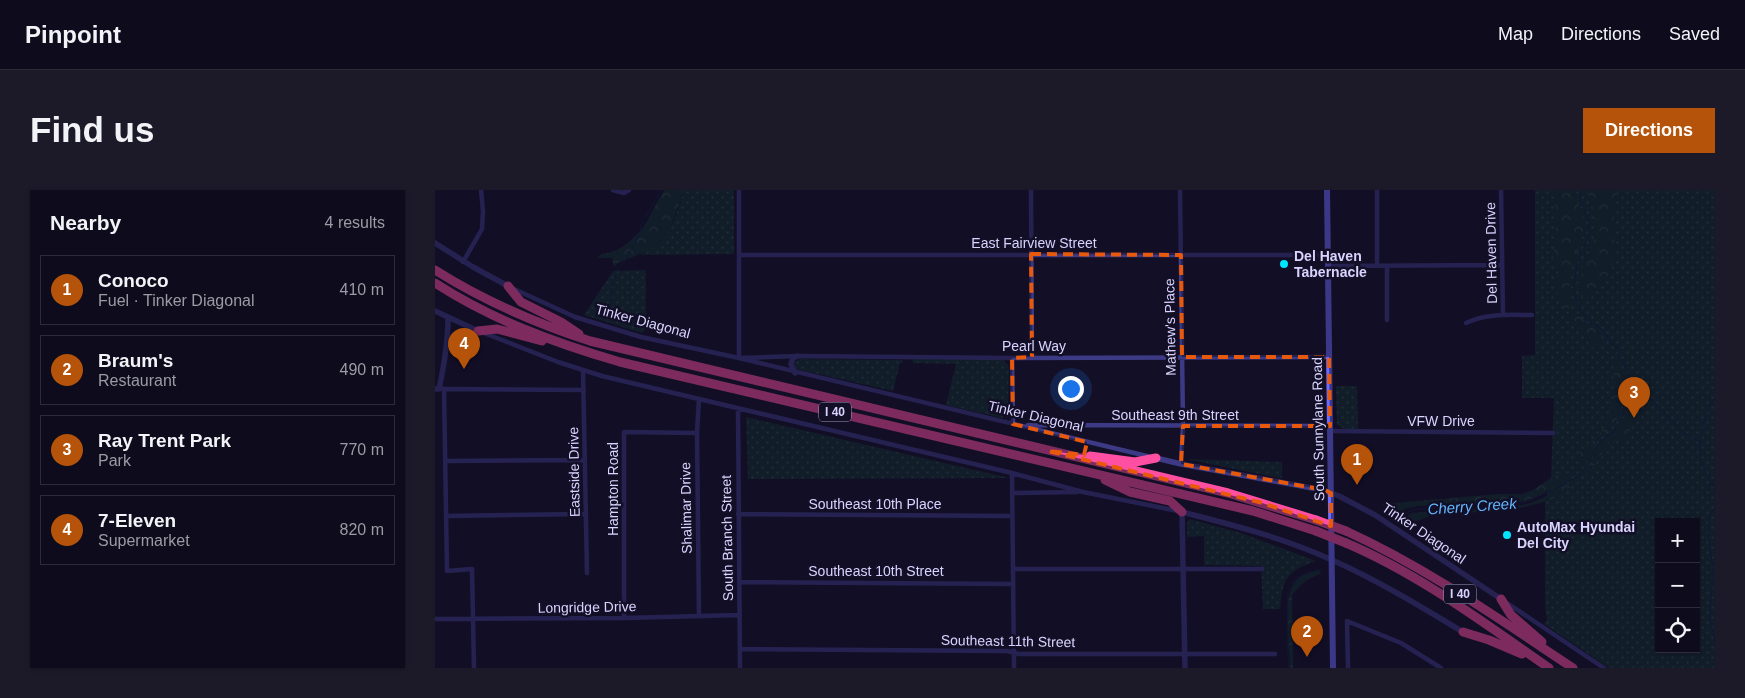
<!DOCTYPE html>
<html lang="en">
<head>
<meta charset="utf-8">
<style>
	:root { --surface:#0e0b1c; --page:#1c1929; --text:#f1f3f6; --muted:#9b9ba3; --line:#2e2b3b; --accent:#b45309 }
	body { margin:0; font-family:Arial,sans-serif; background:var(--page); color:var(--text) }
	.controls { position:absolute; right:15px; bottom:15px; display:grid; overflow:hidden; border-radius:0px; box-shadow:0 1px 4px #0004 }
	.controls button { width:45px; height:45px; display:grid; place-items:center; padding:0; border:0; border-bottom:1px solid var(--line); background:var(--surface); color:var(--text); font:25px sans-serif }
	.you { position:absolute; left:635px; top:198px; width:18px; height:18px; margin:-12px; border:4px solid #fff; border-radius:50%; background:#1a73e8; box-shadow:0 0 0 8px #1a73e833 }
	.badge { display:grid; place-items:center; width:32px; height:32px; border-radius:50%; background:var(--accent); color:#fff; font-size:16px; font-weight:700 }
	.pin { position:absolute; translate:-50% -41px; filter:drop-shadow(0 1px 2px #0008) }
	.pin::after { content:''; position:absolute; top:26px; width:18px; height:15px; background:inherit; clip-path:polygon(0 0,100% 0,50% 100%) }
	.list { margin:0; padding:0; list-style:none }
	h2 { display:flex; justify-content:space-between; align-items:center; height:65px; margin:0; padding:0 20px; font-size:21px }
	h2 small { font-size:16px; font-weight:400; color:var(--muted) }
	.list li { display:grid; grid-template-columns:32px 1fr auto; gap:15px; align-items:center; box-sizing:border-box; height:70px; margin:0 10px 10px; padding:0 10px; border:1px solid var(--line); border-radius:0px }
	.list b { display:block; font-size:19px; white-space:nowrap }
	.list p { margin:0; font-size:16px; white-space:nowrap; color:var(--muted) }
	.list em { font-size:16px; font-style:normal; color:var(--muted) }
	.icon { flex:none; width:28px; height:28px; fill:none; stroke:currentColor; stroke-width:2; stroke-linecap:round; stroke-linejoin:round }
	.map { position:relative; flex:none; width:1280px; height:478px; overflow:hidden; border-radius:0px }
	header { display:flex; align-items:center; gap:30px; box-sizing:border-box; height:70px; padding:0 25px; background:var(--surface); border-bottom:1px solid var(--line) }
	header strong { font-size:24px }
	nav { display:flex; gap:28px; margin-inline-start:auto; font-size:18px }
	.intro { display:flex; align-items:center; justify-content:space-between; box-sizing:border-box; height:120px; padding:0 30px }
	h1 { margin:0; font-size:35px }
	.button { padding:12px 22px; border-radius:0px; background:var(--accent); color:#fff; font-size:18px; font-weight:700 }
	main { display:flex; gap:30px; padding:0 30px }
	aside { flex:1; background:var(--surface); border-radius:0px; box-shadow:0 1px 4px #0004 }
	.map>svg:first-child { display:block }
	.grass { fill:url(#grass-dots); fill-rule:evenodd }
	.forest { fill:url(#forest-crowns) }
	.lines { fill:none; stroke-linecap:round; stroke-linejoin:round }
	.stream { stroke:#0c2248; stroke-width:1 }
	.minor { stroke:#3d3a85; stroke-width:4.5 }
	.tertiary { stroke:#3d3a85; stroke-width:5.5 }
	.secondary { stroke:#6f6bff; stroke-width:6 }
	.motorway { stroke:#ff4fa3; stroke-width:9 }
	.motorway-bridge { stroke:#ff4fa3; stroke-width:9 }
	.marked { fill:none; stroke:#e8590c; stroke-width:4; stroke-dasharray:10 6; stroke-linejoin:round }
	.poi-dot { fill:#00e5ff; stroke:#130f26; stroke-width:2 }
	.labels { text-anchor:middle; dominant-baseline:central; stroke-width:5; stroke-linejoin:round; paint-order:stroke }
	.shield { fill:#130f26; stroke:#9e99be; stroke-width:1 }
	.shield-label { font-size:12px; font-weight:bold; fill:#d9d4ff }
	.street-label { font-size:14px; fill:#d9d4ff; stroke:#130f26 }
	.poi-label { font-size:14px; font-weight:bold; fill:#d9d4ff; stroke:#130f26; text-anchor:start }
	.water-label { font-size:15px; font-style:italic; fill:#62b6ff; stroke:#130f26 }
</style>
</head>
<body>
<header>
<strong>Pinpoint</strong>
<nav><a>Map</a><a>Directions</a><a>Saved</a></nav>
</header>
<div class="intro"><h1>Find us</h1><a class="button">Directions</a></div>
<main>
<aside>
<h2>Nearby<small>4 results</small></h2>
<ul class="list">
<li><span class="badge">1</span><div><b>Conoco</b><p>Fuel · Tinker Diagonal</p></div><em>410 m</em></li>
<li><span class="badge">2</span><div><b>Braum's</b><p>Restaurant</p></div><em>490 m</em></li>
<li><span class="badge">3</span><div><b>Ray Trent Park</b><p>Park</p></div><em>770 m</em></li>
<li><span class="badge">4</span><div><b>7-Eleven</b><p>Supermarket</p></div><em>820 m</em></li>
</ul>
</aside>
<div class="map">
<svg width="1280" height="478" viewBox="0 0 1280 478">
	<defs>
		<pattern id="grass-dots" width="8" height="8" patternUnits="userSpaceOnUse" patternTransform="scale(1.25)"><rect width="8" height="8" fill="#12302f"/><path d="M2 2h.1M6 6h.1" fill="none" stroke="#344d4e" stroke-width="1.8" stroke-linecap="round"/></pattern>
		<pattern id="forest-crowns" width="20" height="18" patternUnits="userSpaceOnUse" patternTransform="scale(1.25)"><rect width="20" height="18" fill="#12302f"/><path d="M2 6a3 3 0 1 1 6 0M12 15a3 3 0 1 1 6 0" fill="none" stroke="#344d4e"/></pattern>
	</defs>
	<rect width="100%" height="100%" fill="#130f26"/>
	<path class="grass" d="M250 0H299V64L205 65C236 51 239 29 250 0Z
		M1100 0H1280V478H1174L1109 434 1112 430 1110 417V313L1116 287 1119 208H1087V166L1100 165ZM1224 332H1261V459H1224Z
		M211 80V139L207 143 149 125 178 81Z
		M365 169 466 170 468 171V173H465L458 201 361 179 359 172Z
		M479 169 569 170 574 177 573 222 567 228 511 215 521 174 478 173 477 171Z
		M901 196H922L923 239H910L902 235Z
		M311 227 574 288 313 289Z
		M751 269 847 272V288H845Z
		M754 329 806 343 881 371C851 381 848 389 845 419H828L826 376 769 375V346L752 347V334Z"/>
	<path class="forest" d="M230 0H250L233 43 217 59 183 73 179 77 177 68H162C167 62 172 64 179 61 186 59 193 53 198 48 214 35 218 15 230 0Z
		M1120 0H1141L1144 19 1150 34 1145 55 1137 73 1134 97 1136 109 1139 114 1130 119 1119 96 1123 86 1124 78 1119 73 1118 64 1122 49 1120 30Z
		M1151 0H1183L1179 25V65L1177 78 1167 96 1148 109 1145 101 1147 78 1155 63 1162 40 1158 18Z
		M1140 121 1150 132 1164 140 1165 153 1157 158 1155 156 1153 144 1136 127Z
		M1181 168 1192 187V196L1186 207 1184 225 1178 236 1163 250 1149 272H1143L1140 267C1150 257 1164 247 1171 235 1181 217 1179 192 1178 172Z
		M1202 191C1202 213 1201 230 1191 249L1173 252 1155 283H1151L1156 270 1169 251 1181 242 1191 226Z
		M1139 282V285C1123 293 1107 307 1090 311 1079 313 1065 311 1054 311L1052 314C1042 312 1034 316 1025 316 1008 317 985 313 970 319 964 321 963 325 956 325L947 314 1064 304H1088L1098 300 1119 286Z
		M1146 287V290L1113 311 1077 320 996 325C987 330 978 333 968 332L967 330 977 323 988 322 1051 318C1063 314 1075 317 1087 315 1105 312 1129 296 1146 287Z
		M884 380 886 384C873 387 865 395 857 405L858 478H855C855 456 846 410 860 392 866 384 875 383 884 380Z"/>
	<g class="lines">
		<path class="stream" d="M168 129 177 111V98L182 80 190 71 205 44 206 35 226 0
			M1197 193 1215 208 1248 242 1265 252
			M1280 209C1269 218 1263 256 1266 269 1268 281 1276 290 1280 301
			M1280 317 1274 327 1273 344 1278 378 1275 428 1280 453
			M962 330 975 321 983 319 1035 317 1041 315 1052 317 1058 313H1087L1110 304 1142 287 1148 281 1166 251 1179 241 1188 227 1189 214 1196 199V192L1189 174 1184 167 1182 157 1177 154 1168 140 1156 133 1146 122 1138 101 1142 73 1152 50 1154 43V32L1146 11 1145 0
			M854 478 852 453 853 401C861 384 870 383 888 379"/>
		<path class="minor" d="M178 0 189 3 194 0
			M304 0V168L362 166 577 168 894 167
			M596 0 597 167
			M745 0 748 236 746 274
			M942 0V76
			M1066 0 1068 125
			M304 65H893
			M28 72 47 39 48 21 46 0
			M893 76 1067 75
			M79 99 140 127 206 147 304 168 716 267
			M952 130V76
			M1031 133C1051 123 1075 125 1097 125
			M49 143 123 172 167 186 577 283 648 302 743 321
			M577 168 578 234
			M148 180 152 383
			M8 199 149 200
			M9 199 12 381 37 379 39 478
			M264 209 262 243 264 426
			M303 218 305 478
			M593 235 895 236
			M895 241 1118 243
			M10 271 150 270
			M577 283 579 478
			M577 303 642 302
			M303 324 577 326
			M11 326 151 324
			M578 379H827
			M304 392 578 394
			M1072 413 1169 478
			M189 428V242L262 243
			M0 429 189 428 305 425
			M305 459 572 461 584 464H840
			M913 478 912 431 966 453 1006 478"/>
		<path class="tertiary" d="M0 53 38 77 73 96
			M0 121 43 141
			M360 183 356 174 358 168 362 166
			M0 199H4C9 176 13 152 13 128
			M721 268 746 274 888 300 904 306 940 325 1066 409
			M750 478 747 322C798 335 849 348 897 370 942 390 985 416 1028 442"/>
		<path class="secondary" d="M892 0 898 478"/>
		<path class="motorway" d="M0 80C49 111 100 133 155 151L793 303 881 330
			M0 93C57 130 120 153 185 172L818 321 881 341
			M73 96 86 112 126 132 144 144
			M43 141 62 139 107 151
			M655 266 700 272 721 268
			M670 290 695 302 735 311 747 322
			M911 341C992 378 1064 429 1138 478
			M911 353C984 384 1049 433 1114 478
			M1066 409 1076 425 1107 452
			M1028 442 1054 450 1087 464"/>
		<path class="motorway-bridge" d="M881 330 911 341
			M881 341 911 353"/>
	</g>
	<path d="M0 0H1280V478H0ZM596 64 746 65 747 167H894L895 236H748L746 274 890 300 896 303V336L824 312 613 261 649 265 652 252 578 234 577 168 597 167Z" fill="#130f26" fill-opacity=".55" fill-rule="evenodd"/>
	<path class="marked" d="M596 64 746 65 747 167H894L895 236H748L746 274 890 300 896 303V336L824 312 613 261 649 265 652 252 578 234 577 168 597 167Z"/>
	<g class="poi-dot">
		<circle cx="849" cy="74" r="5"/>
		<circle cx="1072" cy="345" r="5"/>
	</g>
	<g class="labels">
		<g class="shield">
			<rect x="384" y="212.5" width="32" height="19" rx="4"/>
			<rect x="1009" y="394.5" width="32" height="19" rx="4"/>
		</g>
		<g class="shield-label">
			<text x="400" y="222">I 40</text>
			<text x="1025" y="404">I 40</text>
		</g>
		<g class="street-label">
			<text x="599" y="53">East Fairview Street</text>
			<text transform="translate(1056 63) rotate(-91)">Del Haven Drive</text>
			<text transform="translate(208 131) rotate(15)">Tinker Diagonal</text>
			<text transform="translate(735 137) rotate(-91)">Mathew's Place</text>
			<text x="599" y="156">Pearl Way</text>
			<text x="740" y="225">Southeast 9th Street</text>
			<text transform="translate(601 226) rotate(13)">Tinker Diagonal</text>
			<text x="1006" y="231">VFW Drive</text>
			<text transform="translate(883 239) rotate(-91)">South Sunnylane Road</text>
			<text transform="translate(139 282) rotate(-91)">Eastside Drive</text>
			<text transform="translate(178 299) rotate(-90)">Hampton Road</text>
			<text x="440" y="314">Southeast 10th Place</text>
			<text transform="translate(251 318) rotate(-91)">Shalimar Drive</text>
			<text transform="translate(989 343) rotate(34)">Tinker Diagonal</text>
			<text transform="translate(292 348) rotate(-91)">South Branch Street</text>
			<text x="441" y="381">Southeast 10th Street</text>
			<text transform="translate(152 417) rotate(-1)">Longridge Drive</text>
			<text transform="translate(573 451) rotate(1)">Southeast 11th Street</text>
		</g>
		<g class="poi-label">
			<text x="859" y="66">Del Haven<tspan x="859" dy="16">Tabernacle</tspan></text>
			<text x="1082" y="337">AutoMax Hyundai<tspan x="1082" dy="16">Del City</tspan></text>
		</g>
		<g class="water-label">
			<text transform="translate(1037 316) rotate(-4)">Cherry Creek</text>
		</g>
	</g>
</svg>
<div class="controls">
<button>+</button>
<button>−</button>
<button><svg class="icon" aria-label="locate" viewBox="0 0 24 24"><circle cx="12" cy="12" r="6"/><path d="M12 2v4M12 18v4M2 12h4M18 12h4"/></svg></button>
</div>
<div class="you"></div>
<div class="pin badge" style="left:922px;top:295px">1</div>
<div class="pin badge" style="left:872px;top:467px">2</div>
<div class="pin badge" style="left:1199px;top:228px">3</div>
<div class="pin badge" style="left:29px;top:179px">4</div>
</div>
</main>
</body>
</html>
